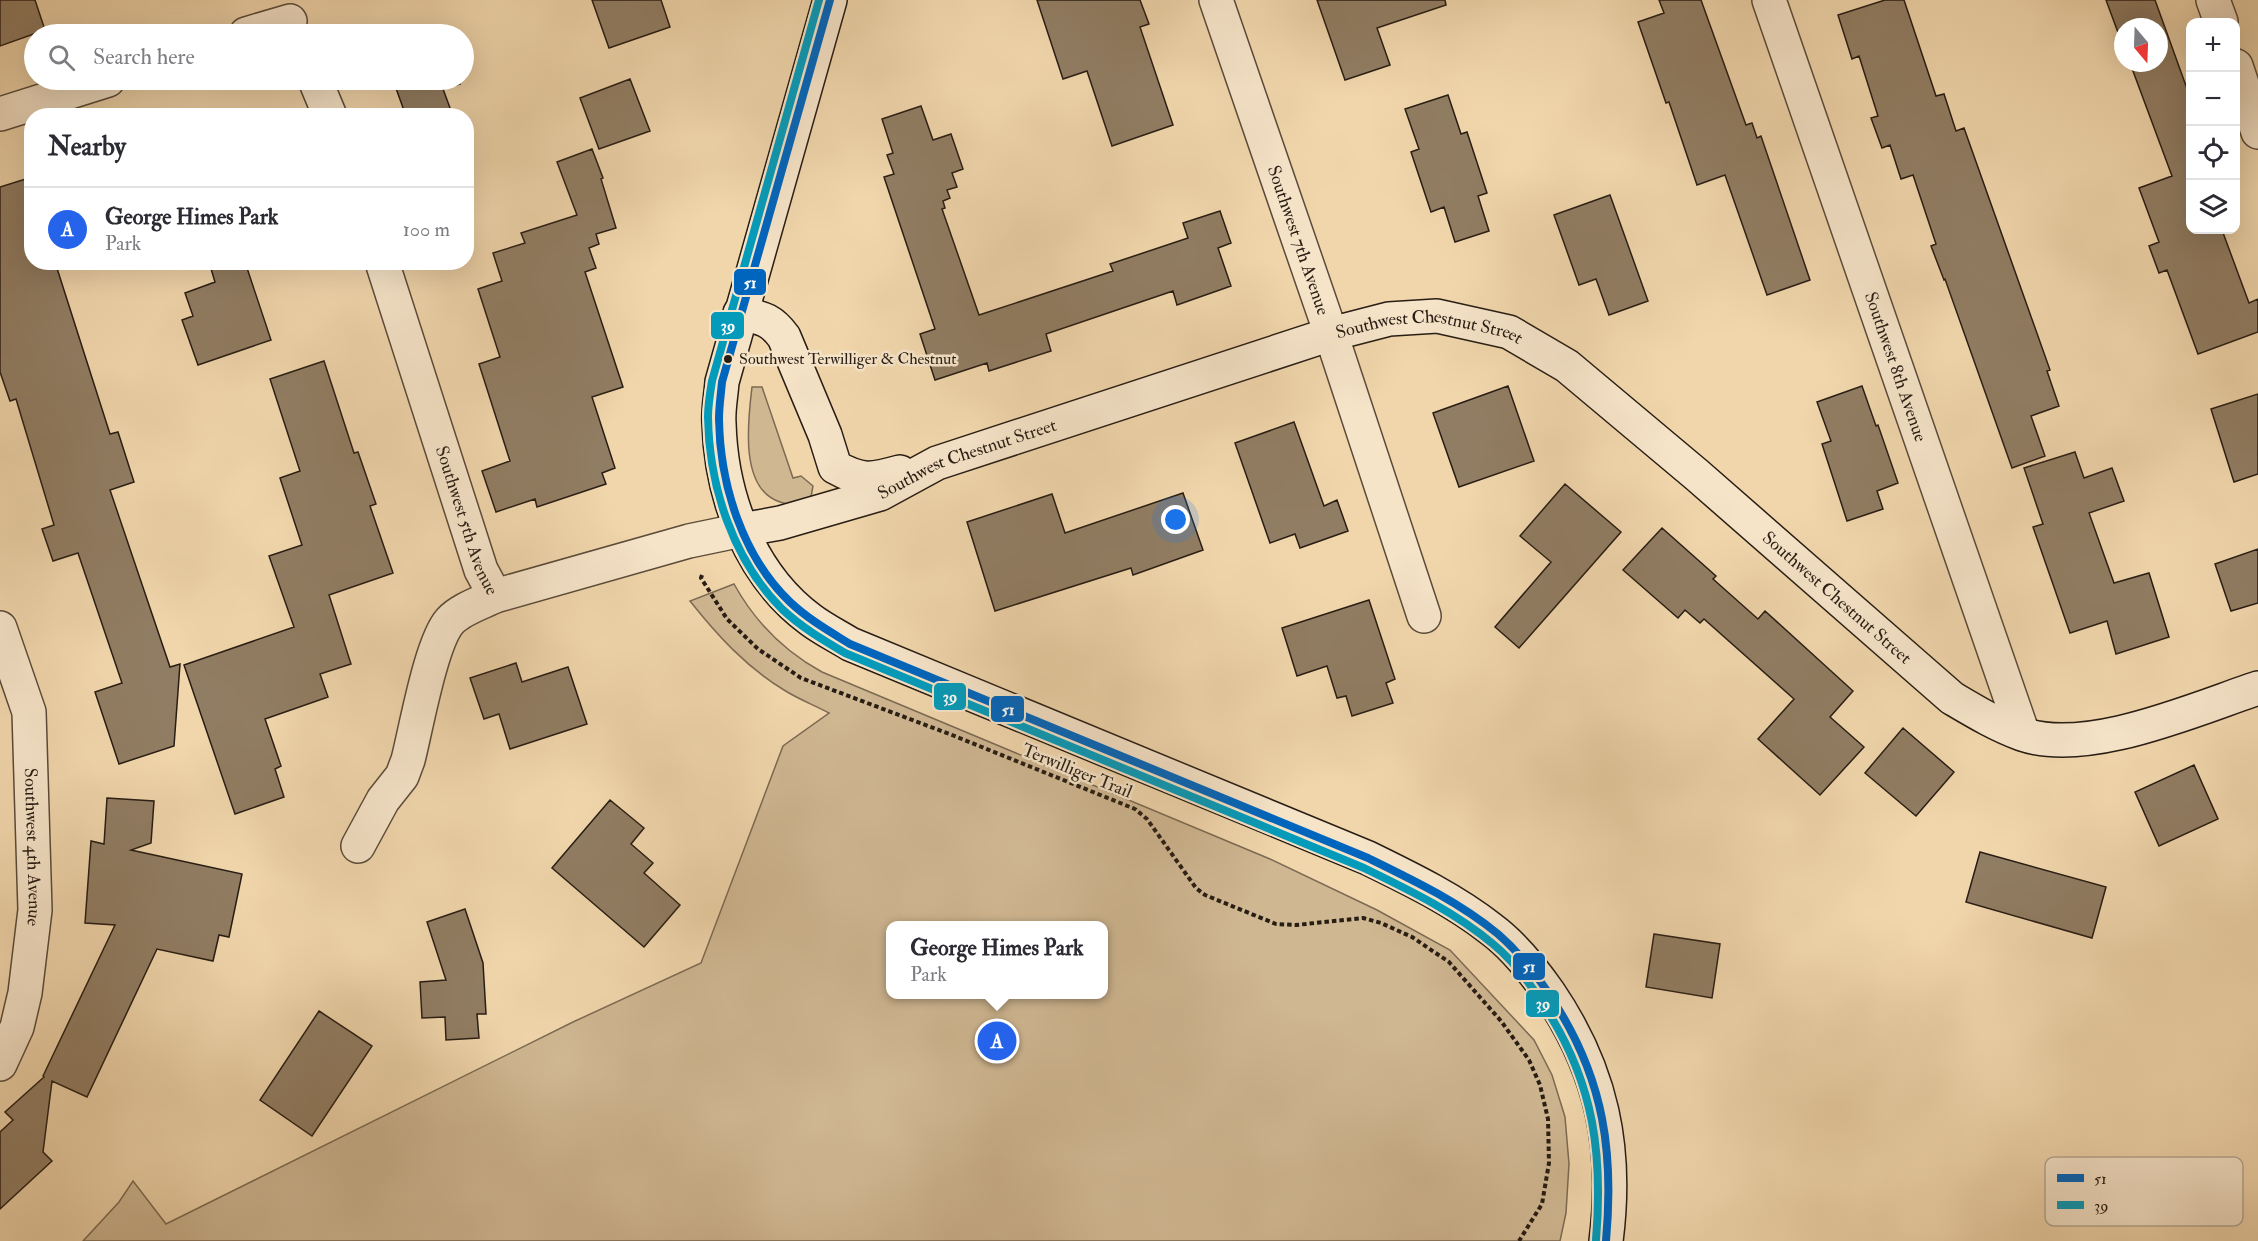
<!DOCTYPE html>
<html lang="en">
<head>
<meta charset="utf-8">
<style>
	:root { --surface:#fff; --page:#f2f2f3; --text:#2b2b33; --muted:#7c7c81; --line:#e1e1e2; --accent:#2563eb }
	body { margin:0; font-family:"IM FELL Double Pica",serif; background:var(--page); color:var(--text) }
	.controls { position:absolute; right:18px; top:18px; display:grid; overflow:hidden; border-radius:12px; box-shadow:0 6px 24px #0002 }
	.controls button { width:54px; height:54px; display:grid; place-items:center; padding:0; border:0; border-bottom:2px solid var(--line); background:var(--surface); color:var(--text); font:30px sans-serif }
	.compass { position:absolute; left:2114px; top:18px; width:54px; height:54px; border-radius:50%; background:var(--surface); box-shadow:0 6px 24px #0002; rotate:161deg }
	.you { position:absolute; left:1176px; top:520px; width:21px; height:21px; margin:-15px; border:4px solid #fff; border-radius:50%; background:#1a73e8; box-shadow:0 0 0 9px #1a73e833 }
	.badge { display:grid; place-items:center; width:39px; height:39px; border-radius:50%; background:var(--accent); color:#fff; font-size:20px; font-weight:700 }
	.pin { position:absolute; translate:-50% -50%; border:3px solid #fff; box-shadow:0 2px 6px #0006 }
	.popup { position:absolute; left:886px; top:921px; width:222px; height:78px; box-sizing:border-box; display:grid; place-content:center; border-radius:12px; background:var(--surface); filter:drop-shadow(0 2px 4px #0005); font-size:20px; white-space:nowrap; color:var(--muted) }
	.popup b { font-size:22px; color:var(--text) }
	.popup::after { content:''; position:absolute; left:50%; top:100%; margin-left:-12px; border:12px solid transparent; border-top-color:var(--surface) }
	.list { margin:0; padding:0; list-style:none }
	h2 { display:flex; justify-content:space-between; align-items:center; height:78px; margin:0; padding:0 24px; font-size:26px }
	h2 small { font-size:20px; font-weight:400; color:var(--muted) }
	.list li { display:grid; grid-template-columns:39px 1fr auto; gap:18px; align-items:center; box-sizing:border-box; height:84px; padding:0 24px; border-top:2px solid var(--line) }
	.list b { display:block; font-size:22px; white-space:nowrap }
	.list p { margin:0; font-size:20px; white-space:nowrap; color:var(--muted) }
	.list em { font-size:20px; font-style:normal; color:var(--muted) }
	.icon { flex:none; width:33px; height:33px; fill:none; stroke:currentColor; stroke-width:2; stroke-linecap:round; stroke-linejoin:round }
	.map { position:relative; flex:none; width:2258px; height:1241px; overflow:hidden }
	.search { position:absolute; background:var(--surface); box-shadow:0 6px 24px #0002; left:24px; top:24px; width:450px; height:66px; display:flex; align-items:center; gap:15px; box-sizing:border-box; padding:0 21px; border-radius:33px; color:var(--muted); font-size:22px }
	.panel { position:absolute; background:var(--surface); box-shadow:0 6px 24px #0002; left:24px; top:108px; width:450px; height:162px; border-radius:24px }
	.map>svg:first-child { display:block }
	.green { fill:#cfb792; stroke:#7c6a53; stroke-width:1.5; fill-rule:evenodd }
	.building { fill:#917d63; stroke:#281d14; stroke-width:1.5 }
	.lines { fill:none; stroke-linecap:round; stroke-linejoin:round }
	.street-casing { stroke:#5a4b3a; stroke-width:36 }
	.secondary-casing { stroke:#281d14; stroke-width:36 }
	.path { stroke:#281d14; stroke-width:4; stroke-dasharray:4.5 3; stroke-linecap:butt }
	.street { stroke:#f6e4c9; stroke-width:33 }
	.secondary { stroke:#f6e4c9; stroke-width:33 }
	.bus-1-casing { stroke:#f6e4c9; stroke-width:12 }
	.bus-2-casing { stroke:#f6e4c9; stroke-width:12 }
	.bus-1 { stroke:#0065bd; stroke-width:8 }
	.bus-2 { stroke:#049bbb; stroke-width:8 }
	.bus-dot { fill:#281d14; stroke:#f6e4c9; stroke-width:2 }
	.labels { text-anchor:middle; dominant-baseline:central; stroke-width:5; stroke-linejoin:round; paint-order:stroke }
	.bus-label { font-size:16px; fill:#281d14; stroke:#f6e4c9; text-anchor:start }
	.street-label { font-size:18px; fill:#281d14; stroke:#f6e4c9 }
	.key { fill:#f6e4c9; stroke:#b8a893; stroke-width:1.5 }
	.key-label { font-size:16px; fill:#281d14 }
	.line-badge { stroke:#f6e4c9; stroke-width:2 }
	.badge-label { font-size:16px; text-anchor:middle; font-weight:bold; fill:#fff }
</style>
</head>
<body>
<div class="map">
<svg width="2258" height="1241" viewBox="0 0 2258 1241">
	<rect width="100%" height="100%" fill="#f1d6ac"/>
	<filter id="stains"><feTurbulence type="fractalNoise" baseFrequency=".00333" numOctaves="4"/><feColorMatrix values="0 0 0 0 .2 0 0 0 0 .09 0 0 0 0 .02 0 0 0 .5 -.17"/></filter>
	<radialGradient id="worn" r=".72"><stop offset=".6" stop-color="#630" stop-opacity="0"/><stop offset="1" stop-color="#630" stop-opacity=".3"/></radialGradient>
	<path class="green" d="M752 387H762L793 478 801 476 813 486 811 497C802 503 791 506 780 502 739 489 748 420 752 387Z
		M734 584C755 622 784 651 822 672L1270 859 1377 910 1450 950 1534 1040 1552 1075 1565 1117 1569 1164 1566 1213 1560 1241H83L119 1202 133 1181 166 1224 573 1022 701 963 783 746 829 713C814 705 798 699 784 690 746 667 717 635 690 601ZM890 926H1104V994H890Z"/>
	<path class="building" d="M0 0H35L45 30 0 46Z
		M592 0H661L670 27 609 48Z
		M1037 0H1140L1149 24 1140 27 1173 125 1112 146 1087 71 1063 79Z
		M1317 0H1445L1446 5 1377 28 1390 65 1345 80Z
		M1659 0H1701L1746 125 1752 123 1757 138 1761 136 1810 280 1767 295 1725 175 1697 185 1669 102 1666 103 1638 22 1664 13Z
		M1885 0H1904L1936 96 1944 94 1956 131 1964 128 2050 370 2047 371 2059 406 2031 416 2045 456 2012 468 1945 279 1944 280 1931 246 1936 244 1913 175 1901 179 1890 145 1882 148 1871 118 1878 116 1859 56 1852 59 1838 15Z
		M2106 0H2155L2190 97V230H2222L2249 303 2258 299V332L2198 354 2167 270 2159 273 2149 246 2159 242 2139 188 2172 176 2130 63H2159V27H2123V46Z
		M630 79 650 131 599 149 580 98Z
		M393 80H458L460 84 443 89 453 116H406Z
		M1448 95 1461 134 1467 132 1487 193 1478 196 1489 231 1455 242 1444 207 1431 212 1411 152 1419 149 1405 109Z
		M921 106 933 140 951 134 963 169 952 173 957 187 947 190 950 198 943 201 945 208 942 209 979 315 1113 271 1110 264 1188 238 1183 223 1220 211 1231 243 1218 248 1231 286 1177 305 1173 291 1046 334 1051 351 989 371 987 363 935 380 920 334 935 329 884 177 894 174 887 155 893 153 882 119Z
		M592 149 603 178 601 179 616 228 596 234 599 244 589 248 596 268 585 272 623 387 592 397 615 468 602 473 606 484 537 507 535 499 496 512 482 471 510 461 479 364 500 357 478 289 502 281 493 253 525 243 521 233 577 215 557 162Z
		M32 177V262H55L110 434 118 432 134 482 110 490 170 667 180 664 174 746 119 764 95 692 122 683 78 553 53 561 42 529 54 525 16 399 10 401 0 372V187Z
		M1610 195 1648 301 1609 315 1596 279 1579 285 1554 215Z
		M209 262H245L271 340 198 365 182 320 193 316 185 293 215 282Z
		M324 361 354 453 358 452 376 504 370 506 393 573 329 595 351 664 320 674 328 697 265 719 281 766 275 769 284 797 235 814 184 665 294 627 269 556 302 545 280 478 300 471 270 379Z
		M1508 386 1534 461 1459 487 1433 413Z
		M1862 386 1876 426 1878 425 1898 483 1877 491 1883 509 1847 521 1822 444 1831 441 1817 402Z
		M2258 394V474L2234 482 2211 409Z
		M1294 422 1324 506 1337 500 1348 531 1300 548 1295 534 1270 543 1235 443Z
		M2075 452 2084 478 2112 468 2124 501 2089 513 2114 583 2149 573 2169 637 2116 654 2107 621 2070 633 2033 527 2043 524 2024 468Z
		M1565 484 1621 532 1519 648 1495 627 1551 562 1520 536Z
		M1183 493 1203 550 1133 575 1131 568 995 611 967 522 1052 494 1065 533Z
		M1662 528 1716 576 1713 579 1758 619 1765 611 1853 691 1830 717 1864 747 1820 795 1758 739 1794 699 1704 619 1700 623 1685 610 1678 618 1623 570Z
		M2258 549V603L2231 611 2215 564Z
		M1369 600 1395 679 1386 683 1393 703 1352 716 1346 696 1337 698 1327 666 1297 676 1282 628Z
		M516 663 522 682 568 667 587 724 510 749 499 714 484 719 470 678Z
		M1903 728 1954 772 1916 816 1865 773Z
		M2194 765 2218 819 2159 846 2135 792Z
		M107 798 154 801 151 843 131 850 242 874 229 937 219 935 213 961 157 949 87 1097 52 1081 43 1152 52 1161 0 1209V1132L13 1120 5 1112 44 1077 43 1076 115 925 85 923 91 841 104 844Z
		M610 800 644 828 631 844 653 863 644 873 680 905 644 947 552 868Z
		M1980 852 2106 887 2092 938 1966 902Z
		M465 909 483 963 486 1014H477L479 1038 446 1040 445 1017 422 1018 420 982 446 980 427 922Z
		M1654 934 1720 944 1712 998 1646 987Z
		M319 1011 372 1046 312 1136 260 1100Z"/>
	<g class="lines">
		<defs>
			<g id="street">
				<path id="s1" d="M1216 0 1331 334 1424 616"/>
				<path id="s2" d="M1769 0 2023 734"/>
				<path d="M2213 0 2221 22"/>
				<path d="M246 34 290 21"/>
				<path d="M2236 66 2258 132"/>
				<path d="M315 80 330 116"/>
				<path d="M0 114 108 80"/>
				<path id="s3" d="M382 262 481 570 495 596"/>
				<path id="s4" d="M0 628 29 712 35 910 25 993 17 1027 0 1064"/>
				<path d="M358 846 383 800 402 776 408 760C416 729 431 642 450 621 461 609 481 603 495 596L689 541 742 530"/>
			</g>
			<g id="secondary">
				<path d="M830 0 722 382C721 396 718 410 719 423 721 497 750 575 811 620 823 629 837 636 850 644L1368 858C1411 879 1454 900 1491 929 1514 946 1533 970 1549 993 1602 1071 1618 1148 1606 1241"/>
				<path d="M740 313C762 318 771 319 784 337L825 435 835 467C862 482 871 480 900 472"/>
				<path id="s5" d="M742 530 780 523 880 494 937 463 1331 334 1389 319 1437 316 1509 332 1567 366 1697 475 1952 698C1974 711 1997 725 2022 734 2087 757 2195 709 2258 688"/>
			</g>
		</defs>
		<use href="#street" class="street-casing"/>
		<use href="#secondary" class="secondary-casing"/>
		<path class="path" d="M702 575 701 578 727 619 758 649 801 678 952 735 1135 809 1147 819 1196 888 1205 895 1276 924 1296 925 1363 918 1381 923 1412 937 1449 962 1501 1021 1529 1060 1540 1085 1548 1119 1549 1163 1542 1204 1519 1241"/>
		<use href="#street" class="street"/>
		<use href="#secondary" class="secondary"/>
		<defs>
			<path id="bus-1" d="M830 0 722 382C721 394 719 406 719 419 720 484 742 556 790 602 808 619 829 631 850 644L1368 858C1413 880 1459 902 1498 934 1521 954 1540 979 1556 1005 1604 1081 1614 1153 1606 1241"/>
			<path id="bus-2" d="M819 0 712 381C710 393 708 405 708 417 709 486 733 560 782 609 801 627 823 640 845 653L1364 868C1409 890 1455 912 1493 944 1516 963 1533 987 1548 1012 1594 1085 1603 1155 1596 1240"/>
		</defs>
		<use href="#bus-1" class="bus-1-casing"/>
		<use href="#bus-2" class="bus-2-casing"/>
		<use href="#bus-1" class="bus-1"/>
		<use href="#bus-2" class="bus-2"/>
	</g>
	<circle class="bus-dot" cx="728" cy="359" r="5"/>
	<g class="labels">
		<g class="bus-label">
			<text x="739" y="359">Southwest Terwilliger &amp; Chestnut</text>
		</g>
		<g class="street-label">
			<text stroke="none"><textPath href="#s1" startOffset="254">Southwest 7th Avenue</textPath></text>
			<text stroke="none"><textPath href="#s5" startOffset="723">Southwest Chestnut Street</textPath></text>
			<text stroke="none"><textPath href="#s2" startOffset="388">Southwest 8th Avenue</textPath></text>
			<text stroke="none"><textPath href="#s5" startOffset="237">Southwest Chestnut Street</textPath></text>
			<text stroke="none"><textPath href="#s3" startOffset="272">Southwest 5th Avenue</textPath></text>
			<text stroke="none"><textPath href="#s5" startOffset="1227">Southwest Chestnut Street</textPath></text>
			<text transform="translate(1077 771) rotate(22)">Terwilliger Trail</text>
			<text stroke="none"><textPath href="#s4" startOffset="224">Southwest 4th Avenue</textPath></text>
		</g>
	</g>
	<rect x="2045" y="1157" width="198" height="69" rx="9" class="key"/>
	<rect x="2057" y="1174" width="27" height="8" fill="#0065bd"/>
	<rect x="2057" y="1201" width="27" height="8" fill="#049bbb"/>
	<g class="key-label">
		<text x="2094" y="1184">51</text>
		<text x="2094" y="1211">39</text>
	</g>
	<g class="line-badge">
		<rect x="733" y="268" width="34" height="28" rx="6" fill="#0065bd"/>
		<rect x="710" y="311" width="35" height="29" rx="6" fill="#049bbb"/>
		<rect x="933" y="682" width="34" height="29" rx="6" fill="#049bbb"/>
		<rect x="990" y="695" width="35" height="28" rx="6" fill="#0065bd"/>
		<rect x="1512" y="952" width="34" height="29" rx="6" fill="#0065bd"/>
		<rect x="1525" y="989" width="35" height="29" rx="6" fill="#049bbb"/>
	</g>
	<g class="badge-label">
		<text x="750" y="288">51</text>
		<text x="728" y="331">39</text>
		<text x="950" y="702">39</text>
		<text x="1008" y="715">51</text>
		<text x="1529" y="972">51</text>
		<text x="1543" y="1009">39</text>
	</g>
	<rect width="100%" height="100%" filter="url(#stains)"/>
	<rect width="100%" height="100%" fill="url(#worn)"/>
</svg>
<div class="controls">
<button>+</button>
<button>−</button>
<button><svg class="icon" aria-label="locate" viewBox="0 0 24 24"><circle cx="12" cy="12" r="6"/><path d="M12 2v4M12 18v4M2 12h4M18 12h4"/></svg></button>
<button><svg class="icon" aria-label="layers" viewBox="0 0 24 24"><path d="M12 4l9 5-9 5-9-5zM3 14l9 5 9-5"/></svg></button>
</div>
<svg class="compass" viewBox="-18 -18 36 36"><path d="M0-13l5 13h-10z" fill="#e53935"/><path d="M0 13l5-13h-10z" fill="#7c7c81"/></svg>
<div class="you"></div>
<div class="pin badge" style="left:997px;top:1041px">A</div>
<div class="popup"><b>George Himes Park</b>Park</div>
<div class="search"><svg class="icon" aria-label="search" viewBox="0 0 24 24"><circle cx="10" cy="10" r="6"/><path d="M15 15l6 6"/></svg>Search here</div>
<section class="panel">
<h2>Nearby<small></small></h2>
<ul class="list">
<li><span class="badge">A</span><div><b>George Himes Park</b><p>Park</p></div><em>100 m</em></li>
</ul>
</section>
</div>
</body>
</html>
